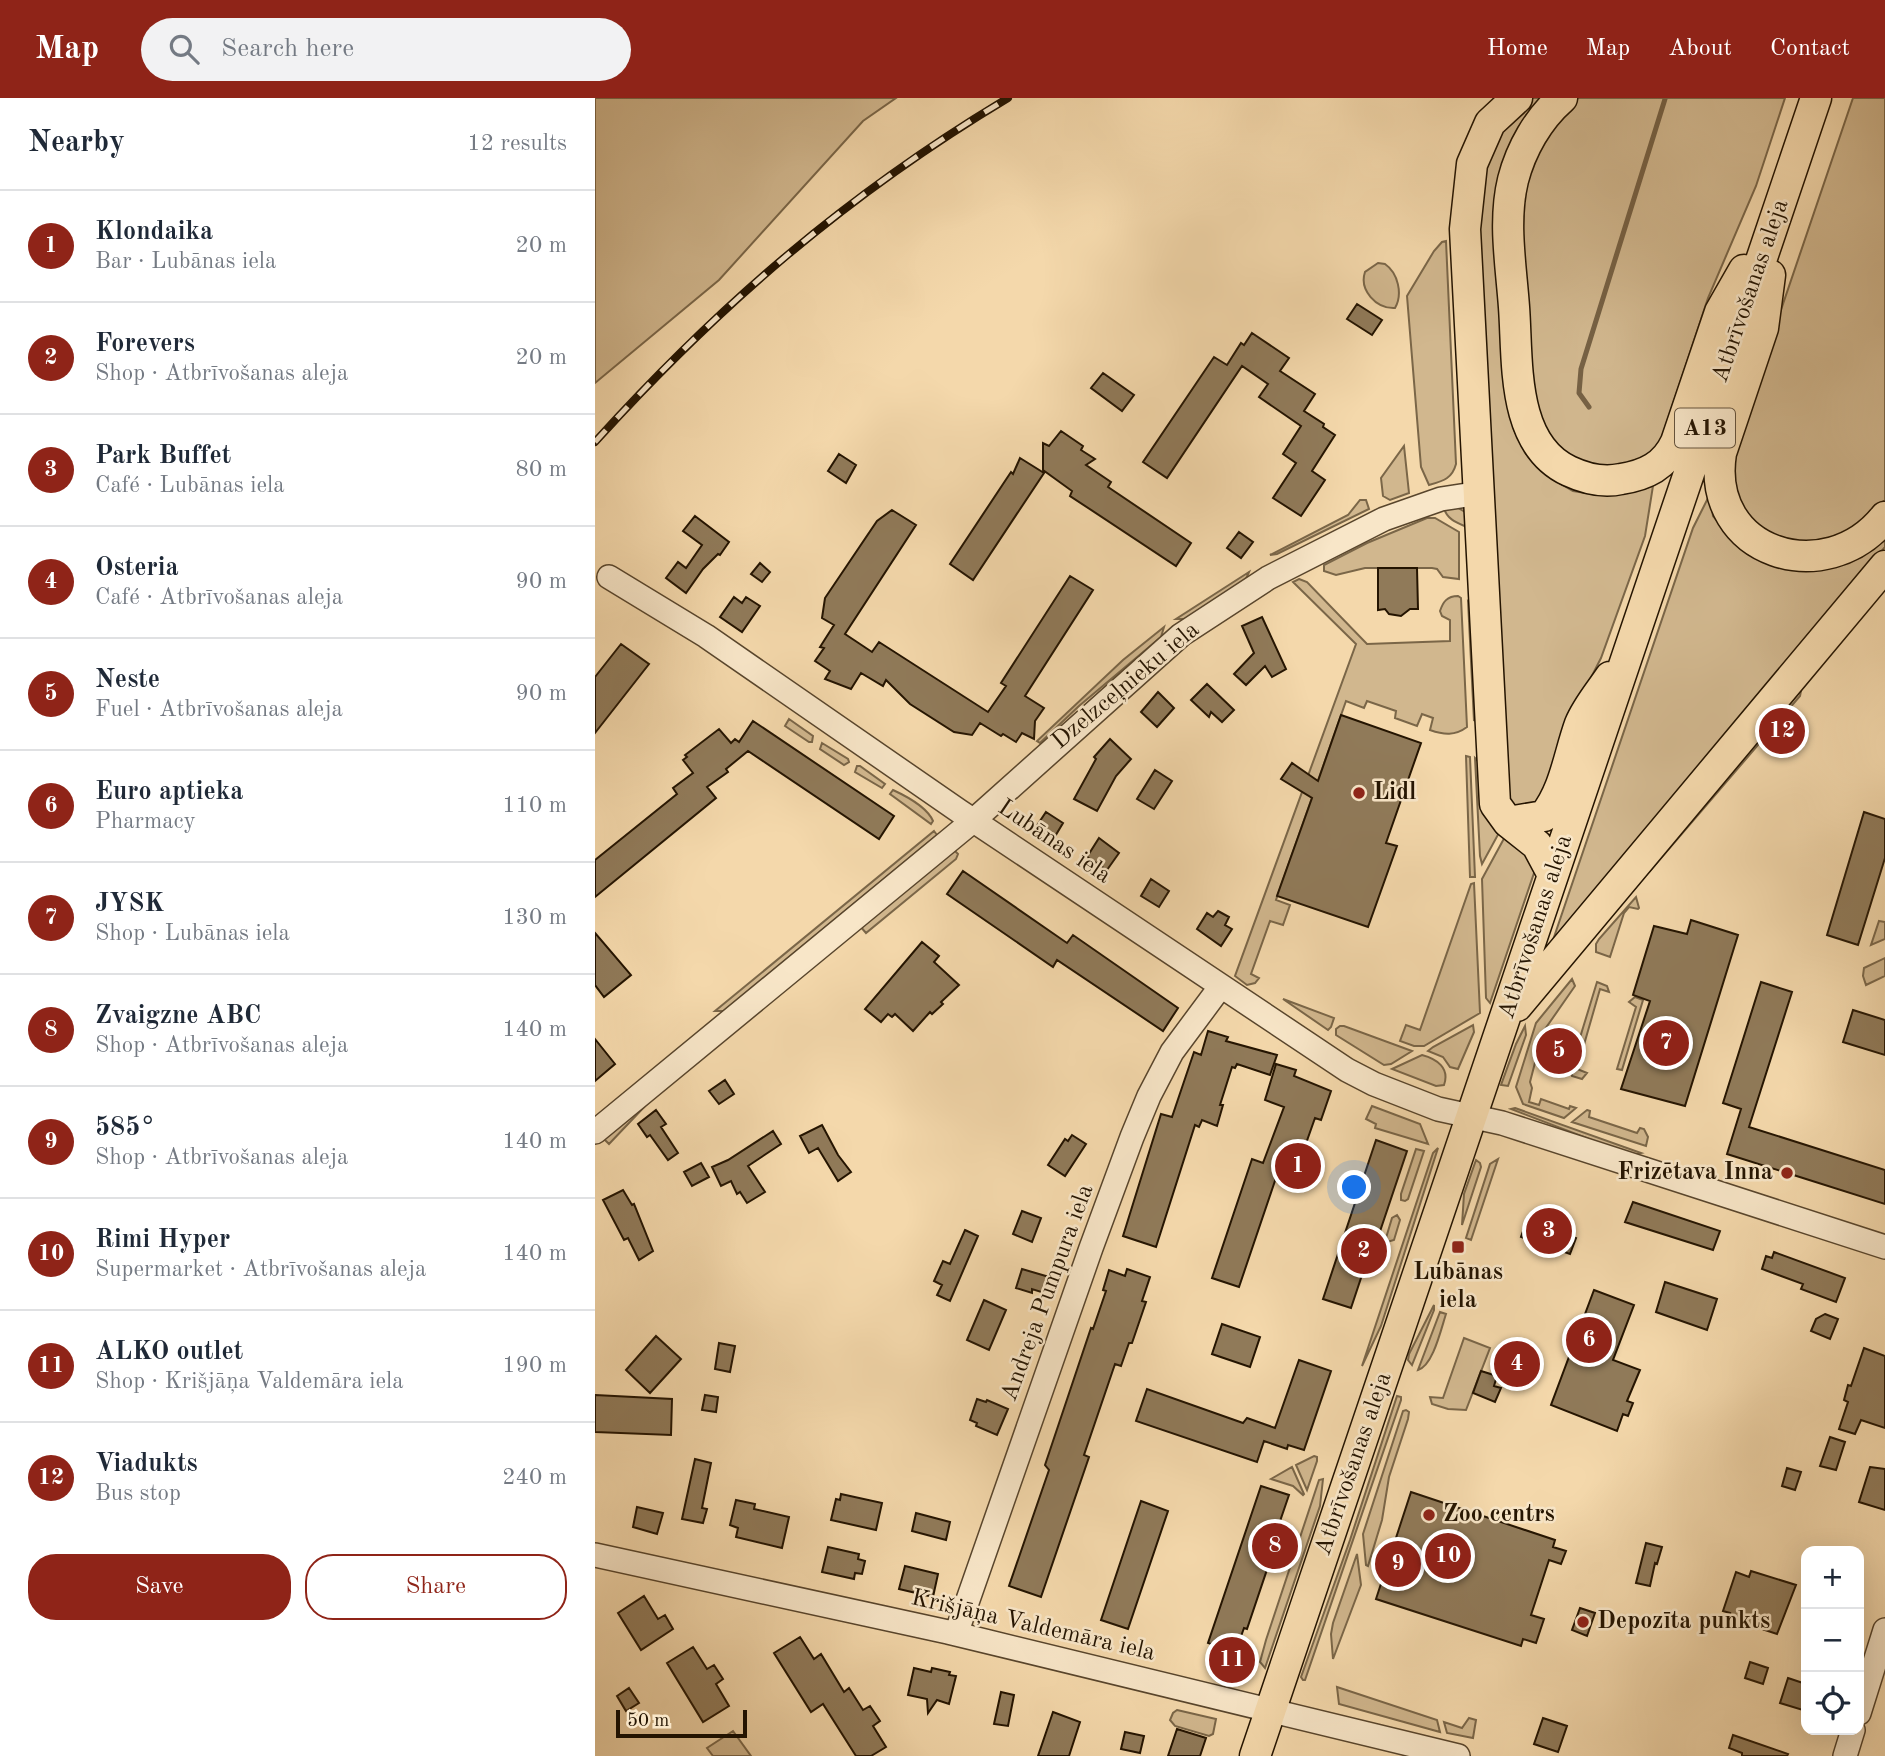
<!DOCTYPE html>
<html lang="en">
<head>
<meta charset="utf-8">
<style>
	:root { --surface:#fff; --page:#f2f2f3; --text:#1f2937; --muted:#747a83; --line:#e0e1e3; --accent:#8f2418 }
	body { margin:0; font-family:"Old Standard TT",serif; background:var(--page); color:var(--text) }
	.controls { position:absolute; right:21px; bottom:21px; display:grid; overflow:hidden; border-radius:14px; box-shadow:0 7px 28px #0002 }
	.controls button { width:63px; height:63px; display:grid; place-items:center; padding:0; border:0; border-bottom:2px solid var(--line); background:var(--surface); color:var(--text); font:35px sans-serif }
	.scale { position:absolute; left:21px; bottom:18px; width:131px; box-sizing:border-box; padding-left:7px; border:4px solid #241401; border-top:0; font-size:19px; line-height:24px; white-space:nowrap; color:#241401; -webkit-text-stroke:5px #f8e6c8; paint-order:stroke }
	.you { position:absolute; left:760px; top:1090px; width:24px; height:24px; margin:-18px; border:5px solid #fff; border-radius:50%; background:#1a73e8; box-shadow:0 0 0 10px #1a73e833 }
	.badge { display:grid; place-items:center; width:46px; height:46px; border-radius:50%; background:var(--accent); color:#fff; font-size:23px; font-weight:700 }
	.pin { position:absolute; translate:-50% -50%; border:4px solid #fff; box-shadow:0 2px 7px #0006 }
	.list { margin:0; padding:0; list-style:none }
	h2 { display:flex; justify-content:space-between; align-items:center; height:91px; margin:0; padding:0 28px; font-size:30px }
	h2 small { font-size:23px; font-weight:400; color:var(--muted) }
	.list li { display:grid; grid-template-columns:46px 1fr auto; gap:21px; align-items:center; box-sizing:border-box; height:112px; padding:0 28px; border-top:2px solid var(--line) }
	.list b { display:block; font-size:26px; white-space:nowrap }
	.list p { margin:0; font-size:23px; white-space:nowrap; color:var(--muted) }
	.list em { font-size:23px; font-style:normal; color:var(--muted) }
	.actions { display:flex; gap:14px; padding:21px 28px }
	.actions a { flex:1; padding:16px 0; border:2px solid var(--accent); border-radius:28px; text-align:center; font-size:24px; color:var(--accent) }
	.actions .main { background:var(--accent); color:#fff }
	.icon { flex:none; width:38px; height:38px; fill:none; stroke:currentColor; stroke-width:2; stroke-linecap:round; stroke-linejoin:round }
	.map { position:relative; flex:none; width:1290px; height:1658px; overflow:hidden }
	header { display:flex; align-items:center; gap:42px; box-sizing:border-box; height:98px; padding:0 35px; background:var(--accent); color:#fff }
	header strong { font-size:33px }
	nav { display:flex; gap:38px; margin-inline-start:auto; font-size:24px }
	.search { width:490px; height:63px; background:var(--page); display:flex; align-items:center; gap:18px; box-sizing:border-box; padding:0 24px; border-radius:38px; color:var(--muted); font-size:26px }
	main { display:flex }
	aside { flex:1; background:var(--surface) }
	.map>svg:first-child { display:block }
	.green { fill:#d1b78e; stroke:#7a6648; stroke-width:2 }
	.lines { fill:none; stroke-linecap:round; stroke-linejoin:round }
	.stream { stroke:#766144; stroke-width:5 }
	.building { fill:#907a59; stroke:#241401; stroke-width:2 }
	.minor-casing { stroke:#58452c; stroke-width:26 }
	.major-casing { stroke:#241401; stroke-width:33 }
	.minor { stroke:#f8e6c8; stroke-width:23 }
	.major { stroke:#f4d8ab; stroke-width:30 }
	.rail-casing { stroke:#241401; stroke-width:8 }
	.rail { stroke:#f8e6c8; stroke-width:5; stroke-dasharray:16; stroke-linecap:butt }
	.poi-dot { fill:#8f2418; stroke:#f8e6c8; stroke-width:2.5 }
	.labels { text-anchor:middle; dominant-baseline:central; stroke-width:5; stroke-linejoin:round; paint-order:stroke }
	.shield { fill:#f8e6c8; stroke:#64533d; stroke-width:2 }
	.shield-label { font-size:23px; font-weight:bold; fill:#241401 }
	.street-label { font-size:24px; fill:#241401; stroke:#f8e6c8 }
	.poi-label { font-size:24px; font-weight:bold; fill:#241401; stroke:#f8e6c8; text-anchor:start }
</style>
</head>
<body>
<header>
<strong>Map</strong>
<div class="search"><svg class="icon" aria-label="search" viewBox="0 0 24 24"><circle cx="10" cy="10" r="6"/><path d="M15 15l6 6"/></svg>Search here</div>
<nav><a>Home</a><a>Map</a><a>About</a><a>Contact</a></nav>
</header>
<main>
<aside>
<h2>Nearby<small>12 results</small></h2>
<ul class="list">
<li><span class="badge">1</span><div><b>Klondaika</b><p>Bar · Lubānas iela</p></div><em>20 m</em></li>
<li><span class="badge">2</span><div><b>Forevers</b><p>Shop · Atbrīvošanas aleja</p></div><em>20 m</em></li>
<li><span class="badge">3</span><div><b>Park Buffet</b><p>Café · Lubānas iela</p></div><em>80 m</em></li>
<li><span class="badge">4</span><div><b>Osteria</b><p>Café · Atbrīvošanas aleja</p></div><em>90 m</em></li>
<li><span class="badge">5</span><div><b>Neste</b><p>Fuel · Atbrīvošanas aleja</p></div><em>90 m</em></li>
<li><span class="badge">6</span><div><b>Euro aptieka</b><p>Pharmacy</p></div><em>110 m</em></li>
<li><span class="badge">7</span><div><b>JYSK</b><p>Shop · Lubānas iela</p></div><em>130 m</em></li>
<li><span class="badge">8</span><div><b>Zvaigzne ABC</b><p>Shop · Atbrīvošanas aleja</p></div><em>140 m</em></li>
<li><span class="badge">9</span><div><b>585°</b><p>Shop · Atbrīvošanas aleja</p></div><em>140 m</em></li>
<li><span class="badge">10</span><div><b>Rimi Hyper</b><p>Supermarket · Atbrīvošanas aleja</p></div><em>140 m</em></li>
<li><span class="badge">11</span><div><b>ALKO outlet</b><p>Shop · Krišjāņa Valdemāra iela</p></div><em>190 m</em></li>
<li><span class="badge">12</span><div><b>Viadukts</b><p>Bus stop</p></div><em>240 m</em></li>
</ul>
<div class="actions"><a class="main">Save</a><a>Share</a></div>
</aside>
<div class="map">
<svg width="1290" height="1658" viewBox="0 0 1290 1658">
	<rect width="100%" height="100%" fill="#f4d8ab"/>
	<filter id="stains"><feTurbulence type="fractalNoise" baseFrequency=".00286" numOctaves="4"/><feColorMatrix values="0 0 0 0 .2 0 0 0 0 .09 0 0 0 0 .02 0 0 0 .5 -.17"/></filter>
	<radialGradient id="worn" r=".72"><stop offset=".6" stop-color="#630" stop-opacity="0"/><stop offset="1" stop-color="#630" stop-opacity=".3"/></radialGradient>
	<path class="green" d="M0 0H301L268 23 124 182 0 285Z
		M934 0H952L929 31 912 294 919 332 930 355 959 382 978 393 1003 397 1033 395 1058 388 1050 438 1006 560 983 605 960 682 934 712 911 706 882 101C889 60 905 30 934 0Z
		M980 0H1190L1161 88 1113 200 1064 348 1049 366 1003 373 959 353 933 294 920 126 936 57Z
		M1258 0H1290V402L1249 440 1199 449 1160 432 1134 394 1139 350Z
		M851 143 861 366C857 381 848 383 834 387L826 369 812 198 839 153 847 144Z
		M783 165 790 166C803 175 808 196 800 210 781 211 764 192 770 174Z
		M809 348 814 395 795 402 788 398 786 380Z
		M1115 396 1118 418 1138 442 1158 458 1180 468 1206 472 1290 436V449L960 850 956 848 1098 430Z
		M765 402H771L774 411 682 456 675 457 753 417Z
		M860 408 870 414 874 430C863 425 852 422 849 410Z
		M832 420H840L864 434V481L848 479 842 471 837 470H770L741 477 729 473V467L772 445Z
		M654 474 651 481 591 521H581Z
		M704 481 712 484 772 546 855 543V522L847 518 845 513C848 504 852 498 863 498L866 500 872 629C860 638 849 637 835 632L838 620 827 616 822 628 800 620 801 613 772 603 769 610 751 603 681 802 695 807 688 827 675 823 656 876 664 880 660 885 652 887 640 878 761 546 698 484Z
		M873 503 875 504 884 611 879 623Z
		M569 529 566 539 484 608 445 645 442 643 528 562Z
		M1208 583 1205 598 1055 773 1054 767Z
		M194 621 218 638 217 644H214L190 628Z
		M227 645 253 661 254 664 249 667 225 651Z
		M871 658 875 659 880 779H875Z
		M880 660 884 664 905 733 887 766 885 758Z
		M262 668H265L290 686 287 690 260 674Z
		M298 692C311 698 332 709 338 723L336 726 295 696Z
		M339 733 342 737 129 913H120Z
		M912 735 939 767V775L895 905 891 900 887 781Z
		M357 750 363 756 361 761 271 835 265 828Z
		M879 785 885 915 829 948H819L805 943 811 927 825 932 876 786Z
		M1041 799 1044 810 1043 811 1034 809 1029 815 1015 859 1001 854V846L1004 841Z
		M1284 823 1290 824V841L1276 847Z
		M1290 860V878L1271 887 1268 878 1269 870Z
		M977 881 980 888 948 934 935 984 937 990 934 1004 944 1007 946 1001 974 1011 975 1008 981 1010 969 1020 928 1006 921 989 941 925Z
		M1002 884 1012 888 1014 894 1005 891 982 971 992 975 987 981 977 978 976 969Z
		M1040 899 1048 902 1027 972 1022 971 1041 909 1034 904Z
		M688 901 739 920 736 929 733 932Z
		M878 927 879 934 863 971 855 969 848 959 833 953 838 949Z
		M745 928H749L817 953 796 966 789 967 741 937V931Z
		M930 928 931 937 913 988 906 987 921 946Z
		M827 957C842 961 855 970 849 987L841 988 797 971Z
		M51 1005H53L14 1046 9 1041Z
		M777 1008 825 1026 833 1046 780 1030 781 1026 771 1021Z
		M920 1010 1046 1055 1036 1057 916 1011Z
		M992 1012 995 1013 994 1019 1042 1035 1045 1030 1049 1031 1053 1039 1051 1048 977 1024Z
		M843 1050 786 1228 767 1268 838 1055Z
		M821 1051 829 1053 813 1101 810 1103 806 1102V1096Z
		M903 1061 876 1142 871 1140 895 1066Z
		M881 1062 885 1065 886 1069 867 1127 869 1096Z
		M802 1117 805 1122 799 1142 792 1144 791 1140 797 1120Z
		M839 1207V1212L817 1267 813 1262 814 1256Z
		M845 1214 851 1216C846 1231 838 1268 823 1272Z
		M869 1240 895 1250 871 1312 853 1311 837 1306 835 1299 848 1300Z
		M802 1298 806 1299V1302L710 1582H708L706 1579 755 1442Z
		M811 1312 814 1314 813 1321 794 1379 787 1422 773 1468 771 1467 768 1436 808 1313Z
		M719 1358 722 1359V1363L712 1392 701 1367Z
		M697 1369 709 1396 708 1397 698 1388 676 1381Z
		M728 1381 725 1408 670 1570 665 1564 671 1542 724 1382Z
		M762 1456 766 1487 738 1561 736 1536 738 1525Z
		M742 1589 842 1622 845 1634 744 1606Z
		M582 1612 621 1621 618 1636 614 1638 580 1628 575 1622 578 1615Z
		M874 1620 881 1622 878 1640 852 1635 849 1624 867 1630Z
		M138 1633 156 1658H118L112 1650Z"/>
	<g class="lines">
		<path class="stream" d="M994 309 984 295 986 271 1070 1"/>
	</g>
	<path class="building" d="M762 206 787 222 777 237 752 221Z
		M657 235 694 260 685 273 720 296 709 313 729 326 728 329 740 337 717 373 730 382 706 418 678 400 701 365 688 356 706 328 664 299 673 286 647 268 572 380 548 364 619 259 632 267 646 245 649 247Z
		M508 275 539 297 527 313 496 290Z
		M466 333 488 348 486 352 500 361 491 367 516 384 513 389 596 445 581 468 475 398 477 393 448 372V345L454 348Z
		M244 356 261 367 251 385 233 373Z
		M425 360 449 375 378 482 355 466 416 374 418 376Z
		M297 412 321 427 250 536 277 554 284 544 393 614 411 588 406 585 475 478 498 492 430 598 449 610 440 623 439 641 427 635 421 644 408 636 406 638 385 625 377 637 359 634 315 606 291 582 288 588 266 575 256 591 230 581 235 573 220 563 229 550 225 549 239 527 227 520 230 500 282 423Z
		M100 418 134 444 125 457 123 456 108 471 91 495 71 480 83 464 91 470 107 447 88 433Z
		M644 434 658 444 646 460 632 450Z
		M165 465 175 474 167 484 156 476Z
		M783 470H822L823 511H815L806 518 794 516 790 511 783 512Z
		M139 499 147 505 151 499 165 508 147 534 125 519Z
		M667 519 691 571 677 579 670 568 651 587 639 576 659 555 647 528Z
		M26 546 54 566 0 635V579Z
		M612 586 639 612 627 624 616 614 614 619 596 602Z
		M563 594 579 610 562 629 546 614Z
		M746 617 826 645 791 745 802 748 773 829 682 798 717 700 686 681 697 665 723 683Z
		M158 623 299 718 284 741 153 653 131 671 133 674 112 689 121 700 0 799V762L82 696 78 690 98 675 88 662 92 659 90 657 124 631 136 645 140 641 144 644Z
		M515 641 536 661 521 678 502 713 479 701 501 661 499 659Z
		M560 672 577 683 559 711 542 701Z
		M451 714 468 725 459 740 441 729Z
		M1269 714 1290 721V760L1263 847 1232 837Z
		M504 740 524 755 512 772 492 759Z
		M368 773 472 845 478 837 583 910 568 933 462 862 458 869 352 796Z
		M556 781 574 793 564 809 546 798Z
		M623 813 634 819 630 827 637 831 626 848 602 831 612 815 618 819Z
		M1096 822 1143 837 1090 1008 1026 991 1055 903 1038 897 1059 828 1092 836Z
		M0 835 36 877 9 899 0 887Z
		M327 844 344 858 339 864 364 887 346 904 348 906 337 916 335 914 318 933 300 916 297 919 293 916 286 924 270 911Z
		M1166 884 1197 894 1154 1029 1290 1072V1106L1132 1056 1146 1011 1128 1005Z
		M1258 912 1290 922V957L1248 944Z
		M613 933 633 939 631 943 682 957 675 977 642 966 640 970 637 969 625 1007H628L622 1028 607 1022 604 1029 600 1027 561 1149 528 1138 566 1016 577 1019 599 954 606 957Z
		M959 935 978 941 968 971 950 965Z
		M0 941 20 966 0 983Z
		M681 966 701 972 699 978 736 993 726 1022 720 1020 708 1054 711 1060 706 1075 685 1068 644 1189 617 1180 657 1061 668 1065 689 1009 670 1002Z
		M130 982 139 996 124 1006 114 993Z
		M61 1012 71 1026 66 1029 83 1055 73 1062 55 1037 52 1039 43 1026Z
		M227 1027 243 1057 256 1074 243 1083 223 1050 214 1055 205 1038Z
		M178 1033 186 1046 153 1068 170 1094 152 1105 145 1094 142 1096 136 1083 126 1088 117 1069 133 1062Z
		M477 1037 491 1046 470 1078 453 1067 470 1041 473 1043Z
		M781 1042 812 1053 772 1172 769 1171 756 1210 728 1201Z
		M106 1065 114 1079 97 1088 89 1074Z
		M28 1092 37 1107 39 1106 58 1153 44 1162 33 1140 29 1142 8 1102Z
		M1038 1104 1125 1133 1118 1152 1030 1124Z
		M944 1110 975 1121 970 1136 981 1140 975 1156 926 1139 932 1122 939 1124Z
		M427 1113 446 1120 437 1144 418 1136Z
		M370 1132 383 1138 355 1203 342 1197 347 1187 339 1183 348 1163 355 1166Z
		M1179 1154 1250 1180 1241 1204 1206 1191 1208 1186 1167 1171 1171 1158 1177 1160Z
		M427 1171 461 1181 456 1197 437 1191V1195L421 1190Z
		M532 1171 555 1179 547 1203 551 1204 537 1245H534L526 1268 520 1266 489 1357 494 1359 446 1499 414 1488 454 1372 450 1367 496 1230 498 1231 511 1193 508 1192 514 1172 530 1178Z
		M1070 1184 1122 1201 1112 1232 1061 1214Z
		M999 1192 1039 1207 1018 1262 1045 1272 1032 1303 1038 1305 1033 1318 1028 1316 1022 1333 956 1307Z
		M389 1202 411 1212 394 1252 372 1242Z
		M1230 1216 1243 1221 1235 1241 1216 1233 1221 1221Z
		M627 1226 665 1239 655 1269 617 1256Z
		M61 1238 86 1261 55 1295 31 1272Z
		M124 1245 140 1248 135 1274 120 1271Z
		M1269 1250 1290 1258V1330L1266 1322 1260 1336 1244 1331 1253 1304 1249 1302 1253 1287 1256 1288Z
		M704 1262 736 1273 709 1352 693 1347 692 1351 669 1343 662 1364 541 1323 552 1291 648 1325 652 1320 680 1330Z
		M886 1273 902 1278 899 1288 906 1290 900 1304 878 1295Z
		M0 1297 77 1301 76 1337 0 1334Z
		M110 1297 123 1299 121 1314 107 1312Z
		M382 1301 391 1304 392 1302 413 1311 402 1337 381 1328 382 1325 375 1322Z
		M1235 1339 1250 1344 1241 1372 1225 1368Z
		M100 1361 116 1365 107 1410 112 1411 108 1425 87 1421Z
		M1275 1369 1290 1371V1412L1264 1404Z
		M1192 1370 1206 1374 1200 1392 1187 1388Z
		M666 1388 694 1397 682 1432 685 1433 652 1531 649 1530 640 1555 613 1545Z
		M816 1394 960 1442 958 1449 971 1453 966 1466 954 1462 936 1517 949 1521 941 1545 928 1541 926 1548 781 1501Z
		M246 1396 287 1405 281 1432 236 1422 241 1401 245 1402Z
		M141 1402 160 1406 159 1411 194 1419 187 1450 141 1439 143 1430 135 1427Z
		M546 1403 573 1413 533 1531 506 1522Z
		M42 1409 68 1415 62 1436 38 1429Z
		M321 1415 355 1424 351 1442 317 1433Z
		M1051 1445 1067 1449 1062 1466 1060 1465 1055 1488 1041 1485Z
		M233 1449 264 1456 263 1461 270 1463 267 1476 260 1475 259 1481 227 1474Z
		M310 1468 343 1476 338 1499 304 1491Z
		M1156 1473 1201 1487 1182 1536 1133 1520 1135 1515 1128 1513 1141 1474 1154 1479Z
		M49 1498 63 1521 70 1517 78 1531 46 1552 23 1515Z
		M985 1510 1000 1515 992 1538 977 1532Z
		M205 1539 219 1561 226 1556 249 1594 254 1590 268 1612 275 1608 285 1623 278 1628 291 1649 276 1658H261L228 1606 216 1614 179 1555Z
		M98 1549 112 1571 119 1567 128 1581 121 1586 134 1608 108 1624 72 1565Z
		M1155 1564 1173 1570 1168 1586 1150 1580Z
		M319 1570 336 1574 337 1570 355 1574 354 1577 361 1578 354 1606 342 1602 333 1615 332 1601 313 1597Z
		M1193 1580 1211 1586V1613L1185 1605Z
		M34 1590 44 1605 31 1613 22 1598Z
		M406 1594 419 1597 413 1628 399 1626Z
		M458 1614 485 1624 474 1658H443Z
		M948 1620 972 1628 963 1654 939 1646Z
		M582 1631 611 1640 605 1658H573Z
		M530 1634 549 1638 545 1655 526 1651Z
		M1138 1637 1193 1656 1192 1658H1147V1655L1134 1650Z"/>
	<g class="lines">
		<defs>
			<path id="minor" d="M14 479 111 538 364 713 752 972 779 986 843 1011 907 1025 1290 1149
				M0 1034 379 722 586 537 673 480 789 421 846 401 885 395
				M0 1457 353 1534 863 1658
				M361 1536 496 1150 537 1039 554 998 577 954 626 888
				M1264 1615 1290 1532
				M1250 1658 1258 1632"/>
			<path id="major" d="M922 0 895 25 877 66 870 131 900 706 913 724 942 747 958 777
				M967 0C943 21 926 51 918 82 908 123 916 167 919 209 923 263 916 346 974 373 991 381 1008 385 1026 381 1051 377 1070 368 1081 344L1125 214 1149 172
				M1175 177 1168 230 1126 355C1110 456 1231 493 1290 419
				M913 724 949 718C970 692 974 656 985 626 992 609 1005 594 1015 579
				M922 908 1290 468
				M660 1658 1221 0"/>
		</defs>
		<use href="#minor" class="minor-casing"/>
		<use href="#major" class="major-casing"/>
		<use href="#minor" class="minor"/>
		<use href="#major" class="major"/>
		<defs>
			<path id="rail" d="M0 344C125 206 253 96 413 0"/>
		</defs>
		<use href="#rail" class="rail-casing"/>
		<use href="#rail" class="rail"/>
	</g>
	<g class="poi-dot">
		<circle cx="764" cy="695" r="7"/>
		<circle cx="1192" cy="1075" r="7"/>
		<rect x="856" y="1142" width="14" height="14" rx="3.5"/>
		<circle cx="834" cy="1417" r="7"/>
		<circle cx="988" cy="1524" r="7"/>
	</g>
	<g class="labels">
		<rect class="shield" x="1080" y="310.5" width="60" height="39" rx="5"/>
		<g class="shield-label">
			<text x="1110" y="330">A13</text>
		</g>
		<g class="street-label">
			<text transform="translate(1156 193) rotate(-71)">Atbrīvošanas aleja</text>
			<text transform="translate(531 588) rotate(-40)">Dzelzceļnieku iela</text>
			<text transform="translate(459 744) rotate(34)">Lubānas iela</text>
			<text transform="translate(941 829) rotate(-72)">Atbrīvošanas aleja</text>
			<text transform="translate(453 1195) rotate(-70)">Andreja Pumpura iela</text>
			<text transform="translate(759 1366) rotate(-71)">Atbrīvošanas aleja</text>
			<text transform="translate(438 1528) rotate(13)">Krišjāņa Valdemāra iela</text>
		</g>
		<g class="poi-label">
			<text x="778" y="695">Lidl</text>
			<text x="1178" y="1075" text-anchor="end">Frizētava Inna</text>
			<text x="863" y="1175" text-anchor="middle">Lubānas<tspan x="863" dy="28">iela</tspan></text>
			<text x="848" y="1417">Zoo centrs</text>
			<text x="1002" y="1524">Depozīta punkts</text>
		</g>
	</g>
	<rect width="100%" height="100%" filter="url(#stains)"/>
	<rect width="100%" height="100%" fill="url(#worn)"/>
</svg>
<div class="controls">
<button>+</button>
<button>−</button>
<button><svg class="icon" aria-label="locate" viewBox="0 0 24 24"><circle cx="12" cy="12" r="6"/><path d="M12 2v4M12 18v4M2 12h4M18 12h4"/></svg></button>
</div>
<div class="scale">50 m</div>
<div class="you"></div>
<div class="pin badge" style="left:703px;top:1068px">1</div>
<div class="pin badge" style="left:769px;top:1153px">2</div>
<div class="pin badge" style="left:954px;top:1133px">3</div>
<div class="pin badge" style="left:922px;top:1266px">4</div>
<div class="pin badge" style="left:964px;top:953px">5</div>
<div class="pin badge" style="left:994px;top:1242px">6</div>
<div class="pin badge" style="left:1071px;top:945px">7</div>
<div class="pin badge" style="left:680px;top:1448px">8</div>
<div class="pin badge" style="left:803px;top:1466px">9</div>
<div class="pin badge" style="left:853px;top:1458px">10</div>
<div class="pin badge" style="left:637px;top:1562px">11</div>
<div class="pin badge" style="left:1187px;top:633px">12</div>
</div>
</main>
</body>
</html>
